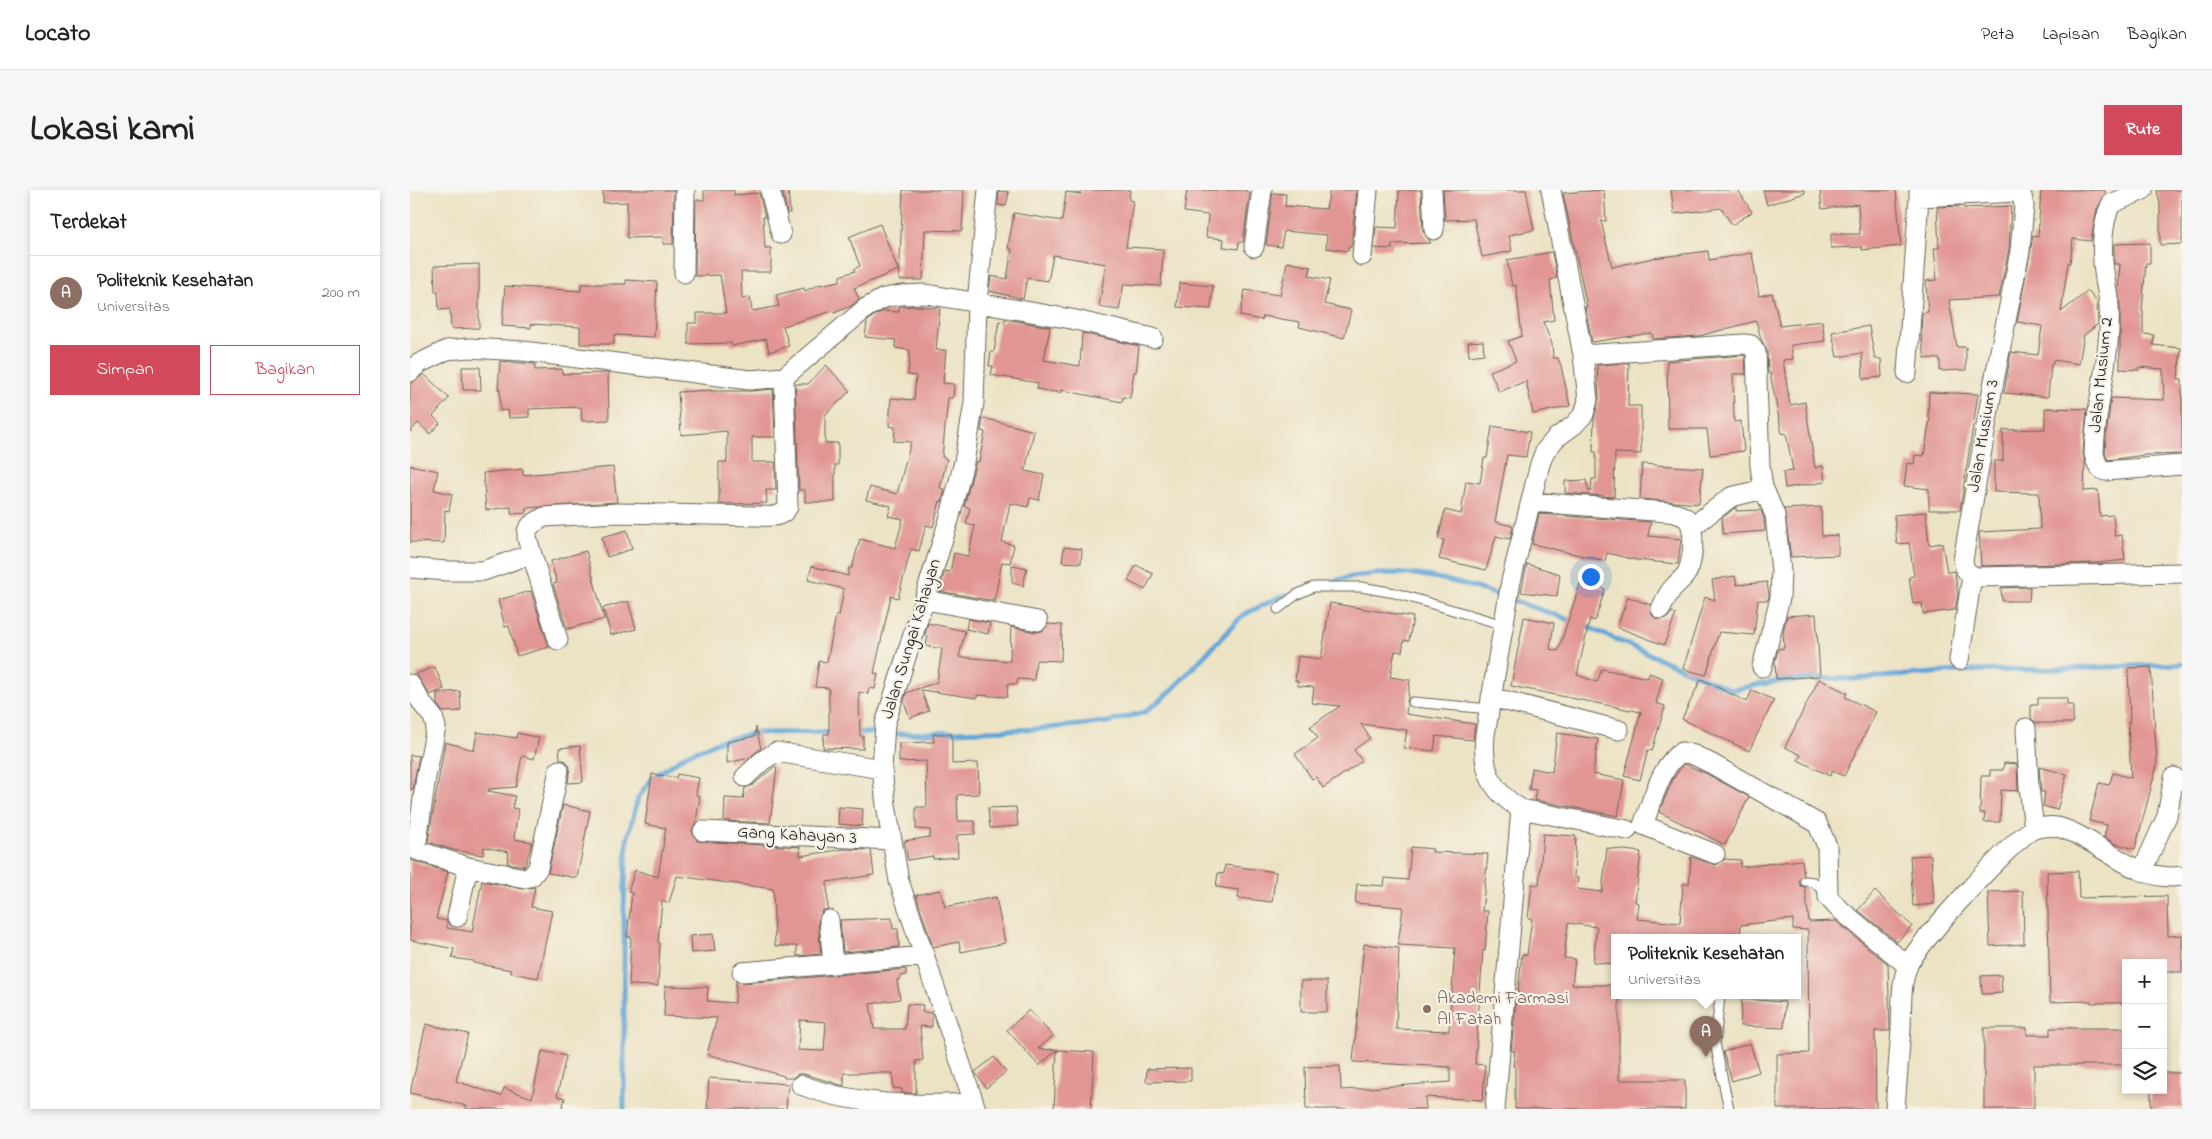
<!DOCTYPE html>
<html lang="id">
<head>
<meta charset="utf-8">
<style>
	:root { --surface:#fff; --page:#f6f6f6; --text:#222; --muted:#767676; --line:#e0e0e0; --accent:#d1495b }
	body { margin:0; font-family:"Indie Flower",sans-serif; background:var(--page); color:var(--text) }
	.controls { position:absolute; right:15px; bottom:15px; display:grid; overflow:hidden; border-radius:0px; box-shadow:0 2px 8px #0003 }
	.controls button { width:45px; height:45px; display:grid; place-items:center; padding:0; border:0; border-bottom:1px solid var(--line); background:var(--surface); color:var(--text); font:25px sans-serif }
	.you { position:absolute; left:1180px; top:386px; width:18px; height:18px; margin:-12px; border:4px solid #fff; border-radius:50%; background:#1a73e8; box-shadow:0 0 0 8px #1a73e833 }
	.badge { display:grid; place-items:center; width:32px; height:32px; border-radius:50%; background:var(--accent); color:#fff; font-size:16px; font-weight:700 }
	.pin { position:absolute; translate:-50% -41px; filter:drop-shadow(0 1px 2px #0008) }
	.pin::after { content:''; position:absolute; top:26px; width:18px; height:15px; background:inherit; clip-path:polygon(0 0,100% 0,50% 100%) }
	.popup { position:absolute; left:1201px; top:744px; width:190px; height:65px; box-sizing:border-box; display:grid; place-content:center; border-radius:0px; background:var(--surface); filter:drop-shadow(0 1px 4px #0005); font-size:16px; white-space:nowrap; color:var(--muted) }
	.popup b { font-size:19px; color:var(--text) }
	.popup::after { content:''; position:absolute; left:50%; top:100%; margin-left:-10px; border:10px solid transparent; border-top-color:var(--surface) }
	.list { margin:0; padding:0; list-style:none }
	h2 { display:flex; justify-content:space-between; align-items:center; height:65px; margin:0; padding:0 20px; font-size:21px }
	h2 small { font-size:16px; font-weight:400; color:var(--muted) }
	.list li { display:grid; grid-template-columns:32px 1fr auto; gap:15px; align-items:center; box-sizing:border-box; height:75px; padding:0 20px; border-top:1px solid var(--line) }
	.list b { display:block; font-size:19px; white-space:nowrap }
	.list p { margin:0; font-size:16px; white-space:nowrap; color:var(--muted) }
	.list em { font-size:16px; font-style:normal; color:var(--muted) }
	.actions { display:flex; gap:10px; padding:15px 20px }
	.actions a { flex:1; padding:11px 0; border:1px solid var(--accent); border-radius:0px; text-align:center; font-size:18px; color:var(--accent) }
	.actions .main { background:var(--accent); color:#fff }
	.icon { flex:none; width:28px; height:28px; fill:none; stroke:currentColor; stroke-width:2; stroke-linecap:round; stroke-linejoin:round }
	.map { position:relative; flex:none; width:1772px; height:919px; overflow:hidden; border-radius:0px }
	header { display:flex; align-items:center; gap:30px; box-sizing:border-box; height:70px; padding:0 25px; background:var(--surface); border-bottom:1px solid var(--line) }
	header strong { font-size:24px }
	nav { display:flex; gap:28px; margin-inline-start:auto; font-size:18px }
	.intro { display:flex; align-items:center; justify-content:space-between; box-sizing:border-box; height:120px; padding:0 30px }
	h1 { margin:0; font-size:35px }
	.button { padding:12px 22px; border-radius:0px; background:var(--accent); color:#fff; font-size:18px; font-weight:700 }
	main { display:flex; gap:30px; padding:0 30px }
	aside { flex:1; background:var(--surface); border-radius:0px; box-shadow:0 2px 8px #0003 }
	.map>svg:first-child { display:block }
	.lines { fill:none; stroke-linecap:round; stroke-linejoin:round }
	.stream { stroke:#62a6d7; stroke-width:5 }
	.building { fill:#e29694; fill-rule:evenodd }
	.service-casing { stroke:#656257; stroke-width:11 }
	.minor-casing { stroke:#656257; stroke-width:21 }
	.service { stroke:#fff; stroke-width:9 }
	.minor { stroke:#fff; stroke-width:19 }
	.education-dot { fill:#8d6e63; stroke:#f7f3e8; stroke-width:2 }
	.labels { text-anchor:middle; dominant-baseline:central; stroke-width:4.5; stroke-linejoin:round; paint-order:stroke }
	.street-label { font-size:18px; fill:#1c1c1c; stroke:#f7f3e8 }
	.education-label { font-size:18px; fill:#785e54; stroke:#f7f3e8; text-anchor:start }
</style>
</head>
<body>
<header>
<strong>Locato</strong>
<nav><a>Peta</a><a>Lapisan</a><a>Bagikan</a></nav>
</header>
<div class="intro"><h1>Lokasi kami</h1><a class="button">Rute</a></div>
<main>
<aside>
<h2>Terdekat<small></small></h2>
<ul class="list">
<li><span class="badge" style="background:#8d6e63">A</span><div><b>Politeknik Kesehatan</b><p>Universitas</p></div><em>200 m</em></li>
</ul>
<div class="actions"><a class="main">Simpan</a><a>Bagikan</a></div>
</aside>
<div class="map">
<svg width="1772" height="919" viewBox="0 0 1772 919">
	<rect width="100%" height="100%" fill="#f7f3e8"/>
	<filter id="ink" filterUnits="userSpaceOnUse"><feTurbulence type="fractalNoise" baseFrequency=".02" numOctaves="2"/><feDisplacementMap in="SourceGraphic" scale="10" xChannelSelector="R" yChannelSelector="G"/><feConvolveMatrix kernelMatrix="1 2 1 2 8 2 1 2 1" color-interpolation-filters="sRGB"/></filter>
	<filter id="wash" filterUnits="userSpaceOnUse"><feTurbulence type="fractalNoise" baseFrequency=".0096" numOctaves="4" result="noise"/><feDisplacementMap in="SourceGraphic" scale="20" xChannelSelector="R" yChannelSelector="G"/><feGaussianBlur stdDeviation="1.12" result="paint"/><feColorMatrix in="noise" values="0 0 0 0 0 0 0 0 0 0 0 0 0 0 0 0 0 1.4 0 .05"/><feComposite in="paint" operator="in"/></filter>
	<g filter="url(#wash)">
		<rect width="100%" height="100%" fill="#ece3c4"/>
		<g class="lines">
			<path class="stream" d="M912 394C980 373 1029 385 1094 407
				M1102 410 1163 431
				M1173 435 1321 500 1363 492 1408 488 1443 489 1549 481 1651 479 1772 474
				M445 542 488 544 629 539 698 532 735 522 761 501 833 425 868 408 885 403
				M214 919V716L217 650 228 608 242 588 276 565 310 551 345 543 424 542"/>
		</g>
		<g id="blocks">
			<path class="building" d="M193 0H264L263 54H253V47L217 48V12L193 13Z
				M294 0H324V5L349 3 355 27H353L355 58H361V82H331L332 109 340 107 342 121 369 116 366 105 394 98 395 101 408 95 430 91V86L445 81 444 79 450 76 439 47 470 34 488 80 444 98 449 109 441 116 424 123 423 121 373 136 379 156 359 162 356 149 322 156 321 153 278 154V133H287V123H316L310 85 285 86 286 10H294Z
				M372 0H378L380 23H377Z
				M493 0H554L552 41 515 40 513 90H489Z
				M672 0H720L719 10 723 11 716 57 753 59 751 96 714 94 709 120 689 117 696 74 643 65 638 91 617 88 613 109 579 101 581 86 597 89 602 59 598 58 604 23 652 31 656 2 671 4Z
				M777 0H836V2H840L833 52H829L828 59 813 57 814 49 796 47 798 25 774 22Z
				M920 0H947L941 57H938V61L916 58 917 45 874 41 871 57 856 55 863 3 876 4 875 16 916 19Z
				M989 0H1011L1013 41 1021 53 982 54V59L964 58 966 37 987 38Z
				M1033 0H1116L1124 40 1099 45 1102 61 1072 67 1064 29 1035 30Z
				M1194 0 1196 31H1191L1202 77 1243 68 1298 61 1299 70 1342 63 1349 106 1362 103 1370 136 1412 131 1415 151 1381 155 1383 169 1373 170 1380 215 1395 212 1405 278 1413 276 1415 292 1375 298 1373 282 1383 281 1376 243 1372 244 1360 183H1358L1357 161 1351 149 1346 131 1289 146 1243 149 1242 143 1182 152 1175 117H1177L1153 3Z
				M1261 0H1328L1342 22 1322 35 1311 18 1264 24Z
				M1353 0H1394L1395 3 1357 15Z
				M1410 0H1486L1491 56 1452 60V57L1421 58V44H1450L1448 14 1412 19Z
				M1631 0H1695V5L1687 19 1681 51 1663 49 1660 73H1658L1651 122 1678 101 1687 112 1688 134 1674 145 1669 174 1643 170V174H1641L1638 207 1594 203 1601 162 1628 165 1632 136 1607 132 1623 46 1628 47Z
				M1747 0H1772V54L1750 55V14Z
				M589 1 599 2 596 16 588 15Z
				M1553 16 1554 18 1601 16 1599 59 1589 107 1539 110 1547 157H1556V180L1530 181V169L1515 168 1511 146 1512 123 1518 122 1516 91 1527 90 1524 58H1529L1527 17Z
				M1740 53V73H1736L1732 121H1733V144L1744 145 1743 155 1771 158 1768 189H1772V264L1735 265 1698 270 1695 263 1696 246 1701 208 1754 210 1753 179 1729 177V180L1710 179V116L1708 99 1710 74H1704V54Z
				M1142 62 1147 88 1140 90 1144 130 1133 132 1142 154 1143 168H1148L1151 176 1160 216 1123 224 1116 191 1089 202 1080 181 1106 171 1098 151 1112 146 1106 95 1102 96 1097 70Z
				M877 72 901 77 899 86 920 90 914 114 941 120 934 148 889 137 890 132 853 126 852 130 830 126 835 100 870 105Z
				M69 74V138L41 139 40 119 29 120 28 102H25L24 76Z
				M216 90 247 92 244 147 204 145V154H170V137L121 134V138L92 136 95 96 171 101V94H216Z
				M769 93 803 96 801 119 767 117Z
				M506 116 530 118 526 160H536L533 193 544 194 543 208H538L532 267 537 269 530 298 535 299 532 312 530 311 523 337 516 335 509 361 501 359 488 408 481 406 464 483 468 484 465 499 459 498 458 504 449 502 450 546H453V559L413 558 414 544H419V498L405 497 409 471 417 472 426 425 429 426 434 399 398 390 402 376 438 386 439 378H442L450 349 485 358 493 329 478 326 481 316 456 310 460 297 487 304 501 252 484 251 485 237 479 236 481 208 504 210 506 186 498 185 500 160 485 158 486 150 455 147 457 132 462 127 473 121 489 122V117Z
				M595 129 640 137 634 170 670 176 672 143 729 156 726 182H724L720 208 713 207 712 212 651 200 650 203 627 199 628 193 581 185 583 176H579L581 162H584L589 131 594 132Z
				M1459 136 1465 169H1471L1472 187 1453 189 1452 163 1427 167 1422 142Z
				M1073 151 1074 164 1059 166 1058 152Z
				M1335 165 1336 184H1323L1324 232 1331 231 1334 261 1300 265 1297 239H1258L1257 171Z
				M90 171 125 174V180L152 179V184L198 183 199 230 172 231 171 217 119 219V227L99 228 98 220 90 221V199H88Z
				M1219 173 1218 216H1231V264L1205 263 1204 307 1155 303V291L1176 290 1179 302 1181 301 1182 289H1186V262H1183L1184 228 1189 209 1187 175Z
				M416 175 440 201 415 225V253H428V275H425V312H395V300H389L385 194H398Z
				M52 177H70L71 200H53Z
				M14 184 39 208 23 226 30 233 20 244 8 233 0 242V194Z
				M363 199 365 247H342V272H365L366 300H356L357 313 309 314V272H317V241L271 245 268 202 301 200V201H341Z
				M1519 202 1568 204 1550 320H1519V299L1494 296 1497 273 1504 274 1505 265 1514 266 1520 227H1518Z
				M1635 218 1677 219 1673 263 1675 273 1674 301 1688 300 1690 326 1703 325 1705 346 1712 345 1715 370 1689 373 1571 376 1569 342 1630 339 1629 303 1584 302V271H1593V240L1635 239Z
				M573 228 624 241 615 281 634 285 629 310 620 308 618 317 600 313 592 352 604 355 600 373 592 372 584 411 529 401 535 381 540 382 544 363 558 366 565 336 556 334 560 318 554 316 566 271 569 272 575 242 571 241Z
				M1082 236 1120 242 1116 267 1097 265 1085 332 1103 336 1100 349 1086 346 1076 380 1029 369 1034 350 1028 349 1035 320 1051 324 1056 291 1070 293 1074 268H1077Z
				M1232 274 1293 278 1289 314 1230 309Z
				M0 275 28 281 24 300 42 304 39 321 35 320 34 353 0 352Z
				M203 277 207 312 116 318 117 323 101 324V317L76 320 73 283 113 279V285Z
				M1326 317V321L1351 320 1354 328 1355 341 1313 344 1312 328Z
				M1411 317 1412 346 1428 345V365L1381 367 1374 319Z
				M1516 322 1519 355 1532 353 1537 382 1544 381 1545 383 1548 405 1545 420 1513 424 1512 413 1503 414 1499 387 1504 386 1499 353 1487 354 1484 325Z
				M1129 324 1241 332 1238 346 1271 349 1268 374 1226 370 1197 363 1195 371 1122 354Z
				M217 340 222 359 197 367 192 347Z
				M654 357 672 359 671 373 652 372Z
				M176 361 194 429 157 439 143 394 147 393 141 371Z
				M1117 374 1150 384 1147 406 1111 402Z
				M602 375 617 378 613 396 602 393Z
				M726 375 743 384 735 400 718 391Z
				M1325 386 1327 395 1357 392 1359 406 1358 410H1348L1344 445 1309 442 1296 485 1273 479 1295 407 1305 410 1302 390Z
				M1171 391 1195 399 1185 431 1180 429 1167 485 1187 492 1192 479 1238 488 1239 483 1253 488 1246 513 1255 516 1242 561 1238 560 1230 590 1214 586 1231 522 1101 496 1114 427 1144 433 1140 459 1148 461Z
				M1620 397 1619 411H1592L1591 398Z
				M121 401 139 457 107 466 99 436 95 437 88 410Z
				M1218 407 1241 415 1242 425 1247 429 1257 428 1262 422 1266 424 1254 455 1207 437Z
				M218 411 226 439 201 445 193 418Z
				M920 413 1003 427 999 451 994 450 992 462 985 461 980 487 1000 490 996 524 1065 534 1063 550 1026 546 1024 561 994 558 997 540 951 534 960 548 944 560 952 571 913 598 906 587 902 589 885 564 908 548 900 537 930 516 902 513 904 497 888 496V491H885L888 466 911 469Z
				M1406 424 1410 486 1366 489 1365 471 1368 459 1374 458 1373 441 1377 426Z
				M558 429 580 433 578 444 556 439Z
				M518 433 555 441 549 467 600 471 601 437 626 442 632 441 638 434 652 435 651 471 626 470 624 490 608 489 607 494H598L597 507 567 505V508L511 500 519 521 500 528 494 512 496 503 527 492 532 459 516 456 518 446 515 445Z
				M25 477 34 499 20 505 6 484Z
				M1741 477 1747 575 1725 659 1706 654 1694 647 1697 635 1679 631 1689 593 1699 595 1703 583 1721 588 1718 532H1720L1718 478Z
				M1291 489 1337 512 1342 500 1364 510 1339 561 1272 529Z
				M1409 489 1437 503 1435 507 1466 522 1434 586 1422 581 1420 586 1388 570 1391 565 1375 557Z
				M50 501 51 521 33 522 27 515V503Z
				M1628 508H1657V515H1663V533H1626L1621 528V515H1628Z
				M346 537 351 558 339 568 317 573V552L345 546Z
				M67 542 106 548 107 543 129 548 124 569 112 566 106 597 79 599 78 601 105 606 102 618 108 619 104 649 122 652 115 676 97 673 99 662 74 657 73 665 43 660 18 652 35 552 64 560Z
				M1147 543 1188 549 1183 584 1214 590 1208 626 1124 610 1126 600 1119 599 1122 578 1142 582Z
				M523 544H542V574L568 573 569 604 547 605 548 631H565V644L547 645 548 667 523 669V666L498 670 494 651 520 647V640L506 639V617H517L516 571 489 572V553L524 552Z
				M170 556 173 592 158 593 160 577 156 571 150 569 149 558Z
				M0 565 9 566 3 599H0Z
				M1594 573 1607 574 1608 601 1591 600 1590 632H1574L1575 623H1570L1571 586H1580V580H1593Z
				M1274 574 1297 584 1339 607 1315 655 1249 622 1263 589Z
				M364 577H367L360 633 314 631 315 608 333 609 335 598 343 595Z
				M1629 577 1657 584 1647 620 1633 616 1635 602H1631Z
				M242 584 266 588 267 584 289 588 286 603 287 606H290L286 632 282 641 287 651 390 657V666L435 659 461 660 464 685 417 692 418 719 412 721 408 731 411 764 387 766V756H365L363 699 267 686 259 713 252 711 248 752 250 753 248 796 219 795 221 747H217L222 703 218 702 225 680 248 687 256 638 235 634Z
				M153 615 180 621 167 688 138 683Z
				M429 617 453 619 452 636 428 634Z
				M606 617 608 636 580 638 578 618Z
				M1133 644 1166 646 1164 687 1168 688 1167 699 1192 702 1197 658 1231 662 1225 712 1229 713 1227 729 1270 733 1273 694H1279L1281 667 1306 675 1315 669 1331 670 1330 677 1392 670 1394 685 1389 691 1391 696 1395 697 1399 732 1426 731 1478 774 1480 841H1465L1466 919H1367V864L1399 863 1398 740 1383 739V729L1331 735 1330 748H1246L1221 746 1220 748H1205V774L1183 772 1187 737 1158 733 1154 768 1165 769 1162 795H1205V806H1209V890H1275V919H1105V876H1103L1105 861H1101L1106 810 1107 811 1112 764 1117 765 1122 729 1118 728 1122 694 1129 695Z
				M1001 657 1023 659 1022 662 1078 664 1072 721H1078L1075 761 1073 760 1065 874 1075 875 1073 910 1015 907 1016 919H896L895 877 930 876 931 900 1040 892V877L943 872 954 754 989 758 986 839 1039 841 1045 758 988 755 993 717 945 713 947 694 974 696 975 688 998 690Z
				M1521 665 1524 714 1503 716 1500 666Z
				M0 670 38 682 26 729 37 731V738L62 742 72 691 113 699 125 697 121 717 142 721 128 788 101 783V780L64 773V771L42 768 44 759 0 750Z
				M815 675 866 682 862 712 828 708 829 700 806 697 808 683 814 684Z
				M1668 681 1669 708 1757 706 1758 746 1772 745V782H1753V773H1716V813H1681V811L1640 812 1637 682Z
				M530 700 535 717 586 707 595 753 551 762 549 752 523 757 506 705Z
				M1465 701 1502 736 1487 752 1448 720Z
				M1613 701 1614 754 1580 756 1578 702Z
				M482 728 483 739H488L489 757 433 762 430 730Z
				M303 744 305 761 281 763 280 746Z
				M496 779V785L490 786V789L487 790 490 809 460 814 464 839H495L497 814 513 815 512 822 522 823V837L510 836 513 870 506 871V903H492V899L483 898V883H434V896L394 884H388L382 888H374V886L297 864 307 828 254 826 255 796 298 797 297 811 325 813 326 791 333 793ZM390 830 416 832 414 861 388 860Z
				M1591 785 1592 803 1572 804 1571 786Z
				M891 791H917V822H891Z
				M1332 809 1375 812 1374 838 1330 836Z
				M619 820 643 846 628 859 647 860 629 876 597 840Z
				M16 834 58 844 46 891 91 906 94 898 122 908 132 861 156 866 147 906 155 908 152 919H56L57 916 0 903Z
				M1574 838H1617V845H1640V838H1716V875H1624V919H1574Z
				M1340 853 1349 882 1322 891 1313 862Z
				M647 860 684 862 681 919H644Z
				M584 867 596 882 576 898 565 882Z
				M781 878V891L736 892 737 879Z
				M1753 883H1772V918H1741V900H1753Z
				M299 888 378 894 376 919H297Z"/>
		</g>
	</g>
	<g filter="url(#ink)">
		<use href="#blocks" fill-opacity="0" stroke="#656257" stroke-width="1"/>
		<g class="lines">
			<defs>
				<path id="service" d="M868 419 886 405 903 397H951L985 403 1094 435
					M1003 512 1080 519
					M1395 691 1404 692 1416 704
					M1310 806 1305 853 1319 919"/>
				<path id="minor" d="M360 0 371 44
					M1022 0 1024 40
					M1509 0V7L1607 2 1612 6 1614 16 1610 61 1583 196 1553 370C1554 380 1557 384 1567 387L1772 383
					M1733 0 1701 14C1691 35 1691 66 1695 89 1696 98 1699 107 1699 116 1702 165 1685 214 1684 264 1686 271 1687 278 1695 281L1772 275
					M844 57 852 0
					M952 66 958 0
					M274 83 275 0
					M1173 165 1334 154 1341 155 1346 162 1350 276 1353 297 1365 325 1371 381 1370 408 1352 477
					M0 182 8 174 37 160 59 158 113 161 340 190 374 187 456 118 474 108 491 105 516 104 661 129 743 148
					M1497 183 1509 7
					M1121 312 1258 322C1264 323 1271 324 1276 328 1287 336 1283 374 1276 384 1272 390 1266 394 1262 399 1257 405 1254 412 1251 419
					M1282 337 1321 307 1354 299
					M0 378 37 381H73L121 364
					M516 410 628 431
					M148 450 117 348V341L121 335 134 327 208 323 346 326C359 326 371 329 378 317L374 187
					M1549 470 1562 386
					M0 494 14 516 23 527 26 537 16 587 6 659
					M1081 507 1209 540
					M1616 538 1619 597 1624 639
					M335 587 352 571 366 562 472 579
					M1111 619 1217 640
					M293 641 481 650
					M0 658 58 677 115 688 122 686 128 678 149 580
					M1305 664 1233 635C1241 614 1252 572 1272 562L1284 565 1302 574 1407 633 1417 656 1418 707 1427 717 1498 776
					M1732 681 1757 626 1764 587
					M47 727 58 677
					M419 730 423 775
					M332 782 515 766
					M391 895C446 916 505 916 563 913
					M566 919 489 691 476 615 472 579 475 534 539 330 554 272 564 213 567 113 578 0
					M1085 919 1111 619C1080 601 1072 579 1075 545L1101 391 1130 274 1135 261 1146 248 1164 235 1174 224 1178 210 1173 165 1141 0
					M1485 919C1487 892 1489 866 1491 839 1492 819 1490 794 1498 775 1507 755 1605 646 1624 639 1630 637 1641 636 1647 637 1690 648 1724 694 1772 686"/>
			</defs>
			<use href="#service" class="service-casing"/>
			<use href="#minor" class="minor-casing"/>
			<use href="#service" class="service"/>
			<use href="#minor" class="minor"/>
		</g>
	</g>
	<circle class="education-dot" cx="1017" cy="819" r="5"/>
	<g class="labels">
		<g class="street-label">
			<text transform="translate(1692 185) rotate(-84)">Jalan Musium 2</text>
			<text transform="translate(1574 246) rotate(-80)">Jalan Musium 3</text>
			<text transform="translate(502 449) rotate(-73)">Jalan Sungai Kahayan</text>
			<text transform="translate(387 646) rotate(3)">Gang Kahayan 3</text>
		</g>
		<g class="education-label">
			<text x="1027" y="809">Akademi Farmasi<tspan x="1027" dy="21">Al Fatah</tspan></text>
		</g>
	</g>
</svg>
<div class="controls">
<button>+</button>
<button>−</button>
<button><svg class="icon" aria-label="layers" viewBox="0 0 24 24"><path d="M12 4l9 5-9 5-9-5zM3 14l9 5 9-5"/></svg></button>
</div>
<div class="you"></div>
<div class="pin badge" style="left:1296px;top:867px;background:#8d6e63">A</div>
<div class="popup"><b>Politeknik Kesehatan</b>Universitas</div>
</div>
</main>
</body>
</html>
